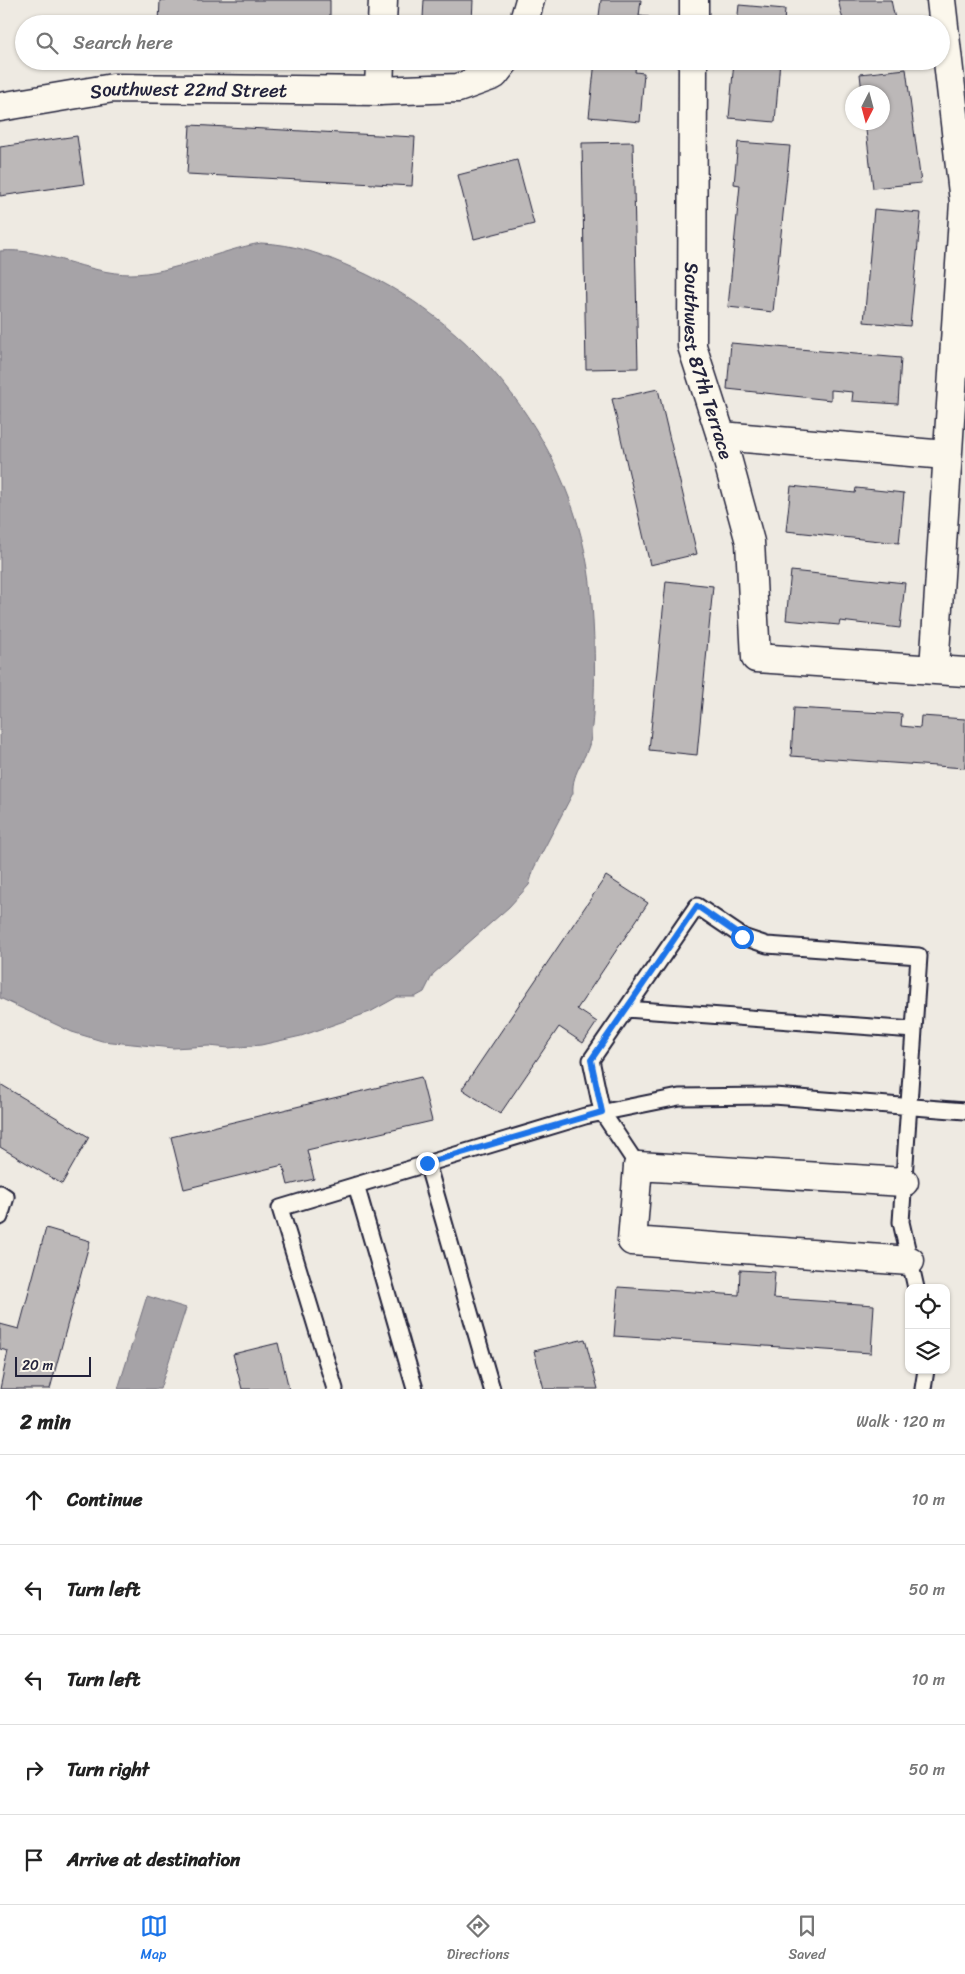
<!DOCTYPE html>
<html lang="en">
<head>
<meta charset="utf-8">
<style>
	:root { --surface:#fff; --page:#f2f2f2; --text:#222; --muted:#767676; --line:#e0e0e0; --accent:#1a73e8 }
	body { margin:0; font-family:Sriracha,sans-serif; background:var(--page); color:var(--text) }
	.controls { position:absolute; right:15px; bottom:15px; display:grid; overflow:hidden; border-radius:10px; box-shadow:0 1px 4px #0004 }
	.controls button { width:45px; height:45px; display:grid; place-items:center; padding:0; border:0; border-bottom:1px solid var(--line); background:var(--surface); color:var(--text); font:25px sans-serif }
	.compass { position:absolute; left:845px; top:85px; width:45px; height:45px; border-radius:50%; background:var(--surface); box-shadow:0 1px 4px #0004; rotate:186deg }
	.scale { position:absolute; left:15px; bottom:12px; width:76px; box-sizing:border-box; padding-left:5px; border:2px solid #22223b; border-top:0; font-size:14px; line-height:18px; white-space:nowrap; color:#22223b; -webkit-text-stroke:4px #fbf7ec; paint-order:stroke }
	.stop { position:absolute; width:15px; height:15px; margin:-11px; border:4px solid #1a73e8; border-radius:50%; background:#fff }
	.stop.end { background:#1a73e8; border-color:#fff; box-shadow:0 1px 5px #0008 }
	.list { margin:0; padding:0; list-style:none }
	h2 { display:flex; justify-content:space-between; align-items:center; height:65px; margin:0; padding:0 20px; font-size:21px }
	h2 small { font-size:16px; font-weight:400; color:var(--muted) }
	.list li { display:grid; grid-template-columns:32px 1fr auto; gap:15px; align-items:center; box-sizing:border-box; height:90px; padding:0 20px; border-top:1px solid var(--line) }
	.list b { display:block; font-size:19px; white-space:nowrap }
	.list em { font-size:16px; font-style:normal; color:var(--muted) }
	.icon { flex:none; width:28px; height:28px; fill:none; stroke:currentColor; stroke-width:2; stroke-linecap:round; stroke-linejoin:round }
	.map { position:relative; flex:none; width:965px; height:1389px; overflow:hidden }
	.search { position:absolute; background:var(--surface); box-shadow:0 1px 4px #0004; left:15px; right:15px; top:15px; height:55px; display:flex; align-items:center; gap:12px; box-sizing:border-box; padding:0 18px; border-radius:28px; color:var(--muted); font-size:19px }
	.sheet { height:515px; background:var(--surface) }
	nav { display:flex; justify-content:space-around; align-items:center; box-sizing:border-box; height:70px; border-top:1px solid var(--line); background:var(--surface); font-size:14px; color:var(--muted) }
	nav a { display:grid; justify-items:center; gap:2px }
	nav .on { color:var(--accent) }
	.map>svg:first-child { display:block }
	.water { fill:#a6a3a7; stroke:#716f7c }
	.building { fill:#bcb8b8; stroke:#22223b }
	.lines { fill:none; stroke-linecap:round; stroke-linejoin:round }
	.lane-casing { stroke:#22223b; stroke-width:19 }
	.street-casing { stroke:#22223b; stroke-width:31 }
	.lane { stroke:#fbf7ec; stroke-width:15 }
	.street { stroke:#fbf7ec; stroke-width:28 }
	.route { stroke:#1a73e8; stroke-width:6 }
	.labels { text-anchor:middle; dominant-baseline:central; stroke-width:4; stroke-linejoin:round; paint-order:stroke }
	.street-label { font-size:19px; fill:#22223b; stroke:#fbf7ec }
</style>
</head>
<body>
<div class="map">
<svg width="965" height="1389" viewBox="0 0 965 1389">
	<rect width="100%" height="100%" fill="#eeeae2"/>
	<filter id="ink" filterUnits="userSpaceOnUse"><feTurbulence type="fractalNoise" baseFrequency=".02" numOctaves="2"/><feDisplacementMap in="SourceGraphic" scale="10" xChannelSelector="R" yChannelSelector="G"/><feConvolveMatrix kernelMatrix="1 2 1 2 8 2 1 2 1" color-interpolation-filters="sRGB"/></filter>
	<g filter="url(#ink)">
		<path class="water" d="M261 243C295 244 324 255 355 269 486 327 583 460 592 604 595 647 596 693 591 736 589 757 571 771 573 793L534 868 529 885 509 907 433 974 424 992 415 997H397L370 1012 301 1036 261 1045 229 1048 209 1046 173 1048 102 1041 72 1032 0 998V251C45 247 86 274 131 274 171 274 220 250 261 243Z
			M147 1296 186 1308 160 1389H118Z"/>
		<path class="building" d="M160 0H330V24H159Z
			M424 0H473L472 22 423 18Z
			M601 0H641L639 16 649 17 648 24H598Z
			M838 0H891L896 24H844Z
			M739 5 785 9 784 24H737Z
			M595 61H636L635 72 644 73 640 122 589 117Z
			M734 61H780L775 122 729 118Z
			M906 69 921 183 873 188 865 122H882V92H862L860 74Z
			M190 125 415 137 412 186 187 174Z
			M77 136 84 184 0 196V147Z
			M633 142 638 368 586 369 582 143Z
			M738 142 790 146 773 312 728 307 740 185 734 184Z
			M517 160 534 224 474 239 458 175Z
			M874 209 921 213 910 326 864 322Z
			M731 343 901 358 898 404 852 401 853 392 831 390V400L727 389Z
			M658 389 697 554 650 565 612 399Z
			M791 486 855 493 856 488 904 493 899 543 786 531Z
			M791 571 905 583 900 628 840 621 839 625 786 620Z
			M666 581 713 586 697 755 649 750Z
			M794 708 902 714 901 726 920 728 921 716 965 719V768L791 756Z
			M606 876 648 903 577 1009 597 1022 583 1043 559 1027 500 1114 462 1089Z
			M421 1077 432 1121 307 1150 314 1179 288 1185 283 1165 184 1189 171 1137Z
			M0 1084 89 1137 62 1184 0 1147Z
			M46 1228 90 1241 50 1389H0L8 1351 0 1349V1324L19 1329Z
			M740 1270 775 1272 773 1298 874 1305 871 1353 614 1336 618 1287 739 1295Z
			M585 1339 598 1389H544L534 1351Z
			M278 1343 289 1389H242L233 1354Z"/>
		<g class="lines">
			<defs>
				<path id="lane" d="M626 1009 914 1030
					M427 1163 492 1389
					M638 1166 602 1112 591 1060 697 906 743 937 767 945 919 956 901 1222 916 1288
					M356 1185 415 1389
					M0 1193 6 1197 0 1217
					M335 1389 280 1208 585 1116 679 1097 774 1096 965 1111
					M923 1389 926 1370"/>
				<g id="street">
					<path d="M382 24 383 0"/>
					<path d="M523 24 530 0"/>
					<path d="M694 24V0"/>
					<path id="s1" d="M693 61 692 346 721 436 750 542 756 658 965 672"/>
					<path d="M379 91 380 61"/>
					<path id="s2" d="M0 107 113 88 379 91 458 88 494 75 505 61"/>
					<path d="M721 436 946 455"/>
					<path d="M934 669 964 202 941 0"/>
					<path d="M904 1182 638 1166 632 1241 910 1261"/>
				</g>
			</defs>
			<use href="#lane" class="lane-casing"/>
			<use href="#street" class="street-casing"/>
			<use href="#lane" class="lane"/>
			<use href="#street" class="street"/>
		</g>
	</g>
	<g class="lines" filter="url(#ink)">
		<path class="route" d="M427 1163 602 1112 591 1060 697 906 742 937"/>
	</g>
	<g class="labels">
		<g class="street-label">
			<text stroke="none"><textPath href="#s2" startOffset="190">Southwest 22nd Street</textPath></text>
			<text stroke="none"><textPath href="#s1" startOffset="302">Southwest 87th Terrace</textPath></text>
		</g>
	</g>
</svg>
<div class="controls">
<button><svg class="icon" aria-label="locate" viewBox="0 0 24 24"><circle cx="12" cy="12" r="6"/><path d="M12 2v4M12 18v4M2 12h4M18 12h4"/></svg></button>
<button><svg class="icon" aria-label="layers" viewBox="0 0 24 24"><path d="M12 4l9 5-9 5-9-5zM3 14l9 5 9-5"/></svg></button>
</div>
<svg class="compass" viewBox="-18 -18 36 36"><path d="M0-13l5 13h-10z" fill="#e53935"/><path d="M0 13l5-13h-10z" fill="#767676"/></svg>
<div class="scale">20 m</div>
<div class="stop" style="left:742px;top:937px"></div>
<div class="stop end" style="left:427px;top:1163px"></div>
<div class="search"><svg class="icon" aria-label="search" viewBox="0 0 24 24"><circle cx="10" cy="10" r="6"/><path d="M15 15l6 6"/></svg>Search here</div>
</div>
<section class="sheet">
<h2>2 min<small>Walk · 120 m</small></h2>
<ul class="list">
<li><svg class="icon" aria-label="ahead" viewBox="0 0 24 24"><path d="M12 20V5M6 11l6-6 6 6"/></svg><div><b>Continue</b></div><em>10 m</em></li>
<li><svg class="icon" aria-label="left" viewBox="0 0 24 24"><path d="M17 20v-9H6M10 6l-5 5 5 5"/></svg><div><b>Turn left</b></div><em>50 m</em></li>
<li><svg class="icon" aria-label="left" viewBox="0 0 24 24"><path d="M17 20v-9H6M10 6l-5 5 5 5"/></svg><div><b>Turn left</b></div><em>10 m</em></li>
<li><svg class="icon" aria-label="right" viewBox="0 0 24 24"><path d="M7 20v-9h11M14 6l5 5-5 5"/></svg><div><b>Turn right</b></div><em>50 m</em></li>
<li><svg class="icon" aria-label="arrive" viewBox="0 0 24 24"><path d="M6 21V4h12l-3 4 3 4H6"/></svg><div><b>Arrive at destination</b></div></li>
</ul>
</section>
<nav>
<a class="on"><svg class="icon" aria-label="map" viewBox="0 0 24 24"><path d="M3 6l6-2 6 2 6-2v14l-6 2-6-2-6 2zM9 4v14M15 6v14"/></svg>Map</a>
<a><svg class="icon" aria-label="directions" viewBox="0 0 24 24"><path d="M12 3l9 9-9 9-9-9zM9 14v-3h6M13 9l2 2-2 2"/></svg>Directions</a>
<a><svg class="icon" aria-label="saved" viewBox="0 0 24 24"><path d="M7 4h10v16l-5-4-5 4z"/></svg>Saved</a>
</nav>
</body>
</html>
